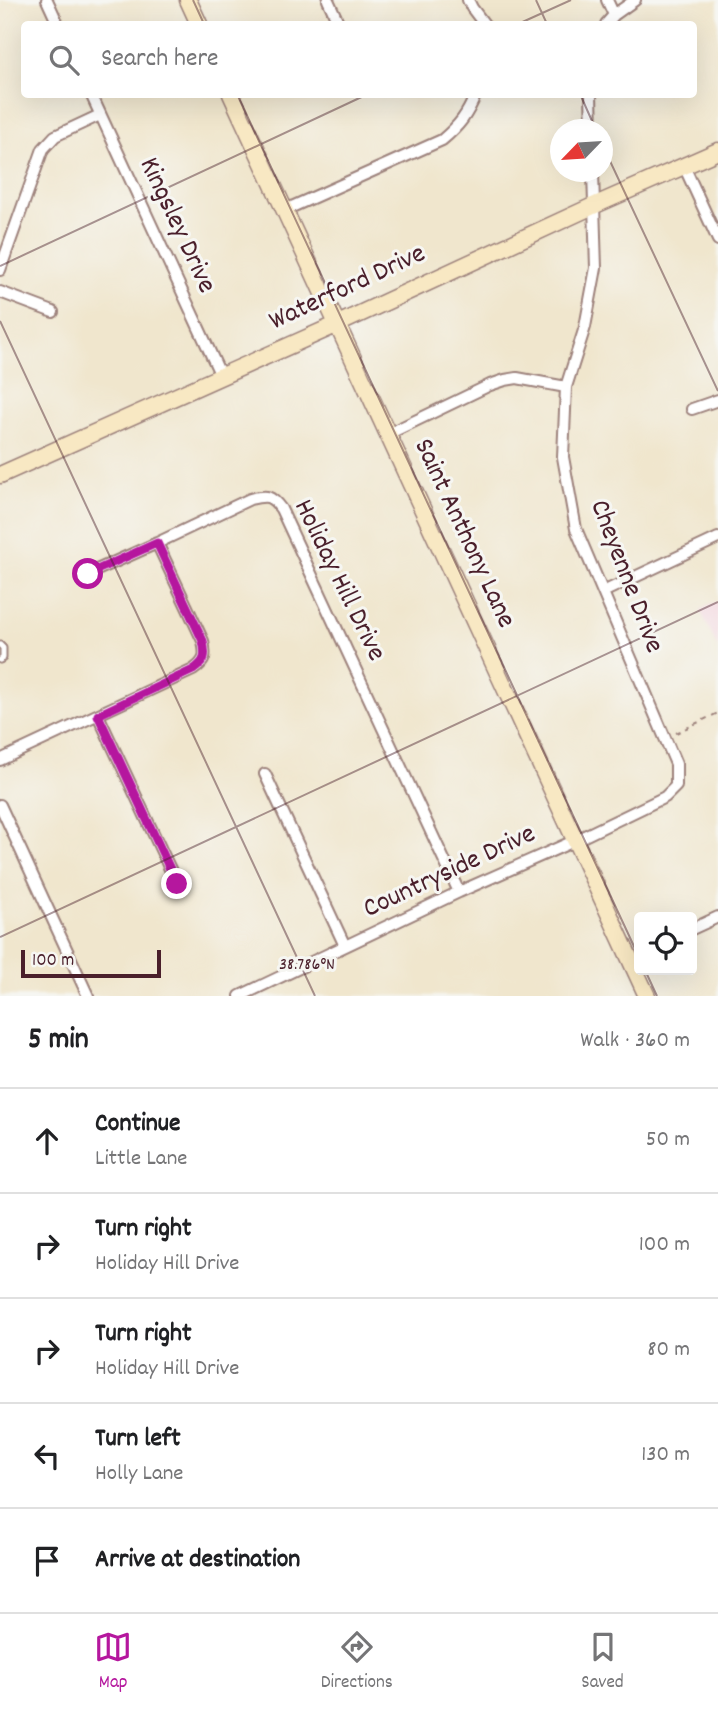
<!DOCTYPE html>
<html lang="en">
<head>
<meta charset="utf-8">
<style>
	:root { --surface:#fff; --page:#f2f2f2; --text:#202124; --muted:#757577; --line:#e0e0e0; --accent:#b5179e }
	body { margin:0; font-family:Dekko,sans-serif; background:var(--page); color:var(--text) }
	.controls { position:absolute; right:21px; bottom:21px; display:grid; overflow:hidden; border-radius:7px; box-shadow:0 7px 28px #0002 }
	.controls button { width:63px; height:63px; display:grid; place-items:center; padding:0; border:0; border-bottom:2px solid var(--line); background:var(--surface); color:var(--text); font:35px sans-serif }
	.compass { position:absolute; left:550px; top:119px; width:63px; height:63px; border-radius:50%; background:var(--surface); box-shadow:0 7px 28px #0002; rotate:245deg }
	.scale { position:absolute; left:21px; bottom:18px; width:140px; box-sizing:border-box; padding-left:7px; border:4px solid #4a1f2b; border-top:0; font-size:19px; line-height:24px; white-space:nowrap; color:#4a1f2b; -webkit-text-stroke:5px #f6f6f2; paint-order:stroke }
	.stop { position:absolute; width:21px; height:21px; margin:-16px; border:5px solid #b5179e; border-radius:50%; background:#fff }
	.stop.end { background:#b5179e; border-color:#fff; box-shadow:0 2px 7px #0008 }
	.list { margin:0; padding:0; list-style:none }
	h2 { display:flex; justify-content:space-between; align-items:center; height:91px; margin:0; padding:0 28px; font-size:30px }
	h2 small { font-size:23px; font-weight:400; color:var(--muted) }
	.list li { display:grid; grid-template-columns:46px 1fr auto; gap:21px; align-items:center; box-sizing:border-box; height:105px; padding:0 28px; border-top:2px solid var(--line) }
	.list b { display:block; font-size:26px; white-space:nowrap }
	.list p { margin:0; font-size:23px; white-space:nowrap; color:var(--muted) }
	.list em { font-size:23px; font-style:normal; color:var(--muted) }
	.icon { flex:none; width:38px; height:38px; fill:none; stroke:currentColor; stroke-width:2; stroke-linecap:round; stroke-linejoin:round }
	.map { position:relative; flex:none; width:718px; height:996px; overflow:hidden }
	.search { position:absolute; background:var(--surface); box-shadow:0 7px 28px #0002; left:21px; right:21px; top:21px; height:77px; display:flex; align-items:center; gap:18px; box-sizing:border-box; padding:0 24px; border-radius:7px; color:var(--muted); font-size:26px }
	.sheet { height:616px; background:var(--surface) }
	nav { display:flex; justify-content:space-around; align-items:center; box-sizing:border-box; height:98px; border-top:2px solid var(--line); background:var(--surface); font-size:19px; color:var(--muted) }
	nav a { display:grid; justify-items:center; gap:4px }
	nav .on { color:var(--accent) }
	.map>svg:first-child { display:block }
	.built { fill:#f4cfdc }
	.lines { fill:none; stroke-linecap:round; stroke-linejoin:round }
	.lane-casing { stroke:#9d827c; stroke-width:9 }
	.street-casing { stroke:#9d827c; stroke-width:14 }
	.secondary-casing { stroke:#9d827c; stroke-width:19 }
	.path { stroke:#9d827c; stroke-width:2; stroke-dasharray:5 5; stroke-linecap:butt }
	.lane { stroke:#fff; stroke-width:5 }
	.street { stroke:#fff; stroke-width:10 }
	.secondary { stroke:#f8e8c3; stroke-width:16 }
	.route { stroke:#b5179e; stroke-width:9 }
	.ticks { fill:none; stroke:#4a1f2b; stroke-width:2; stroke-opacity:0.45 }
	.labels { text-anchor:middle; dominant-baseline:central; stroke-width:6; stroke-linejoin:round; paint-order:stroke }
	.street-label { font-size:28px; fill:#4a1f2b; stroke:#f6f6f2 }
	.ticks-label { font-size:18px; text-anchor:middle; fill:#4a1f2b; stroke:#f6f6f2; stroke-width:6; stroke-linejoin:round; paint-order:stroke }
</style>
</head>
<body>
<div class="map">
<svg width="718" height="996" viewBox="0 0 718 996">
	<rect width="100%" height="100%" fill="#f6f6f2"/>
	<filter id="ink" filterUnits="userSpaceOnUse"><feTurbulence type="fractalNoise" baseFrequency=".0143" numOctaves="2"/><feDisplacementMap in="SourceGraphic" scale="14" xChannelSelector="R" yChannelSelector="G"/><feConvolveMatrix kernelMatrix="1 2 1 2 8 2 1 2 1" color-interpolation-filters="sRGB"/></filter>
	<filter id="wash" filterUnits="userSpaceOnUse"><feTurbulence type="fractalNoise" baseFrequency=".00686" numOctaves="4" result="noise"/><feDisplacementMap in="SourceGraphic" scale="28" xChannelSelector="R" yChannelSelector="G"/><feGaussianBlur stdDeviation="1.57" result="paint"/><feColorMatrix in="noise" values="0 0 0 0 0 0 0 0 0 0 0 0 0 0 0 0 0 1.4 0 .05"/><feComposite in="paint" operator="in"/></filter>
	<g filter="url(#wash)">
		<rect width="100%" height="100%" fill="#f0e6cd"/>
		<path class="built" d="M718 601V648L700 610Z"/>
	</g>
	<g filter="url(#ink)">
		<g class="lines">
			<defs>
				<path id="lane" d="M0 645 3 648V658L0 660"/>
				<path id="street" d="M47 0 58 24
					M328 0 339 24
					M468 0 472 8 484 24
					M607 0 614 15
					M606 24 614 15 635 0
					M91 94 221 376
					M591 94 592 130
					M684 166 718 240
					M285 210 442 140C460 125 467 115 476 94
					M0 270 43 149 55 136 100 115
					M0 292 53 312
					M692 409 718 400
					M388 434 490 385 505 380 517 378 566 387
					M88 574 157 543
					M603 592 718 538
					M98 715 177 884
					M0 760 193 670C206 661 206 656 203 641L157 543 250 499C267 495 271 495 281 509L459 892
					M265 774 345 946
					M0 805 88 996
					M692 929 718 917
					M240 996 459 892 574 841 665 797 676 786V764L576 529 563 457 566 387 585 327 596 268 593 172"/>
				<path id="secondary" d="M188 0 199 24
					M231 94 647 996
					M0 475 338 324 593 206 718 151"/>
			</defs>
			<use href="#lane" class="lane-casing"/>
			<use href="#street" class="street-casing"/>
			<use href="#secondary" class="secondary-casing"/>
			<path class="path" d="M676 733 718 713"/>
			<use href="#lane" class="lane"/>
			<use href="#street" class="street"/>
			<use href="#secondary" class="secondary"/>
		</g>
	</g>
	<g class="lines" filter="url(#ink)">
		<path class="route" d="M88 574 157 543 203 641C206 656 206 661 193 670L98 715 177 884"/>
	</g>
	<path class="ticks" d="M193 0 204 24M536 0 547 24M518 24 571 0M237 94 639 957M580 94 596 130M602 144 718 391M0 266 368 94M0 321 315 996M0 937 718 602M645 970 657 996"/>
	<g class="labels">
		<g class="street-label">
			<text transform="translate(176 226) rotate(65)">Kingsley Drive</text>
			<text transform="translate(348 289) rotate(-25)">Waterford Drive</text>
			<text transform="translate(463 534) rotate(65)">Saint Anthony Lane</text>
			<text transform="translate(625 577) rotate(69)">Cheyenne Drive</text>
			<text transform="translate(338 581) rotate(64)">Holiday Hill Drive</text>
			<text transform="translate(450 873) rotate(-25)">Countryside Drive</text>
		</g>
	</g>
	<g class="ticks-label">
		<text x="307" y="969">38.786°N</text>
	</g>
</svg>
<div class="controls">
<button><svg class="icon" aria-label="locate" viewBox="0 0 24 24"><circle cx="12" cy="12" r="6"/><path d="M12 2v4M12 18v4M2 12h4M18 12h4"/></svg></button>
</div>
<svg class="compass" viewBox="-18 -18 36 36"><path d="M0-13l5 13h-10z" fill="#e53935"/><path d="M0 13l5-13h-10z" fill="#757577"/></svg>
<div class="scale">100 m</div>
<div class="stop" style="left:88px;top:574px"></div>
<div class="stop end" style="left:177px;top:884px"></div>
<div class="search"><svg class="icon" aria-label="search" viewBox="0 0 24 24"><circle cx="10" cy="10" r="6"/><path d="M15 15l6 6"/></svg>Search here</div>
</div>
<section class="sheet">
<h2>5 min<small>Walk · 360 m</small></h2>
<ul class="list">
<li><svg class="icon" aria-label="ahead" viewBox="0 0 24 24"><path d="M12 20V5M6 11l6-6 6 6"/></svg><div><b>Continue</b><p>Little Lane</p></div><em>50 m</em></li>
<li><svg class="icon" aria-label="right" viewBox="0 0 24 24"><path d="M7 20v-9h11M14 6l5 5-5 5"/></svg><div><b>Turn right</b><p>Holiday Hill Drive</p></div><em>100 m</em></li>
<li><svg class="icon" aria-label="right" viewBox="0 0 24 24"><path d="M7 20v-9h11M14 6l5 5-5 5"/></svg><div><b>Turn right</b><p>Holiday Hill Drive</p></div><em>80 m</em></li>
<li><svg class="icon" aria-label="left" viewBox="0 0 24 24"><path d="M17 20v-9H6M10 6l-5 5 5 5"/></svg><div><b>Turn left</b><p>Holly Lane</p></div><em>130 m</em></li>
<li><svg class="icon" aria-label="arrive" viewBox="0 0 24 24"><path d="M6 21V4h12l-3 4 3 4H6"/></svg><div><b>Arrive at destination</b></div></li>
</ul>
</section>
<nav>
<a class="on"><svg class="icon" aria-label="map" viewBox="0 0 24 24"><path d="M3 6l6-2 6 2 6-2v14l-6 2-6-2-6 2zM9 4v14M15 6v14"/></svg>Map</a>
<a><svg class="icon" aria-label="directions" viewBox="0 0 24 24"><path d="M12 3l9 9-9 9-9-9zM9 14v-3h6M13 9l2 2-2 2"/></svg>Directions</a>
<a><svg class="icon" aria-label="saved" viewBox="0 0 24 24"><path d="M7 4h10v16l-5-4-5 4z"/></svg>Saved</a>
</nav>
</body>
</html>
